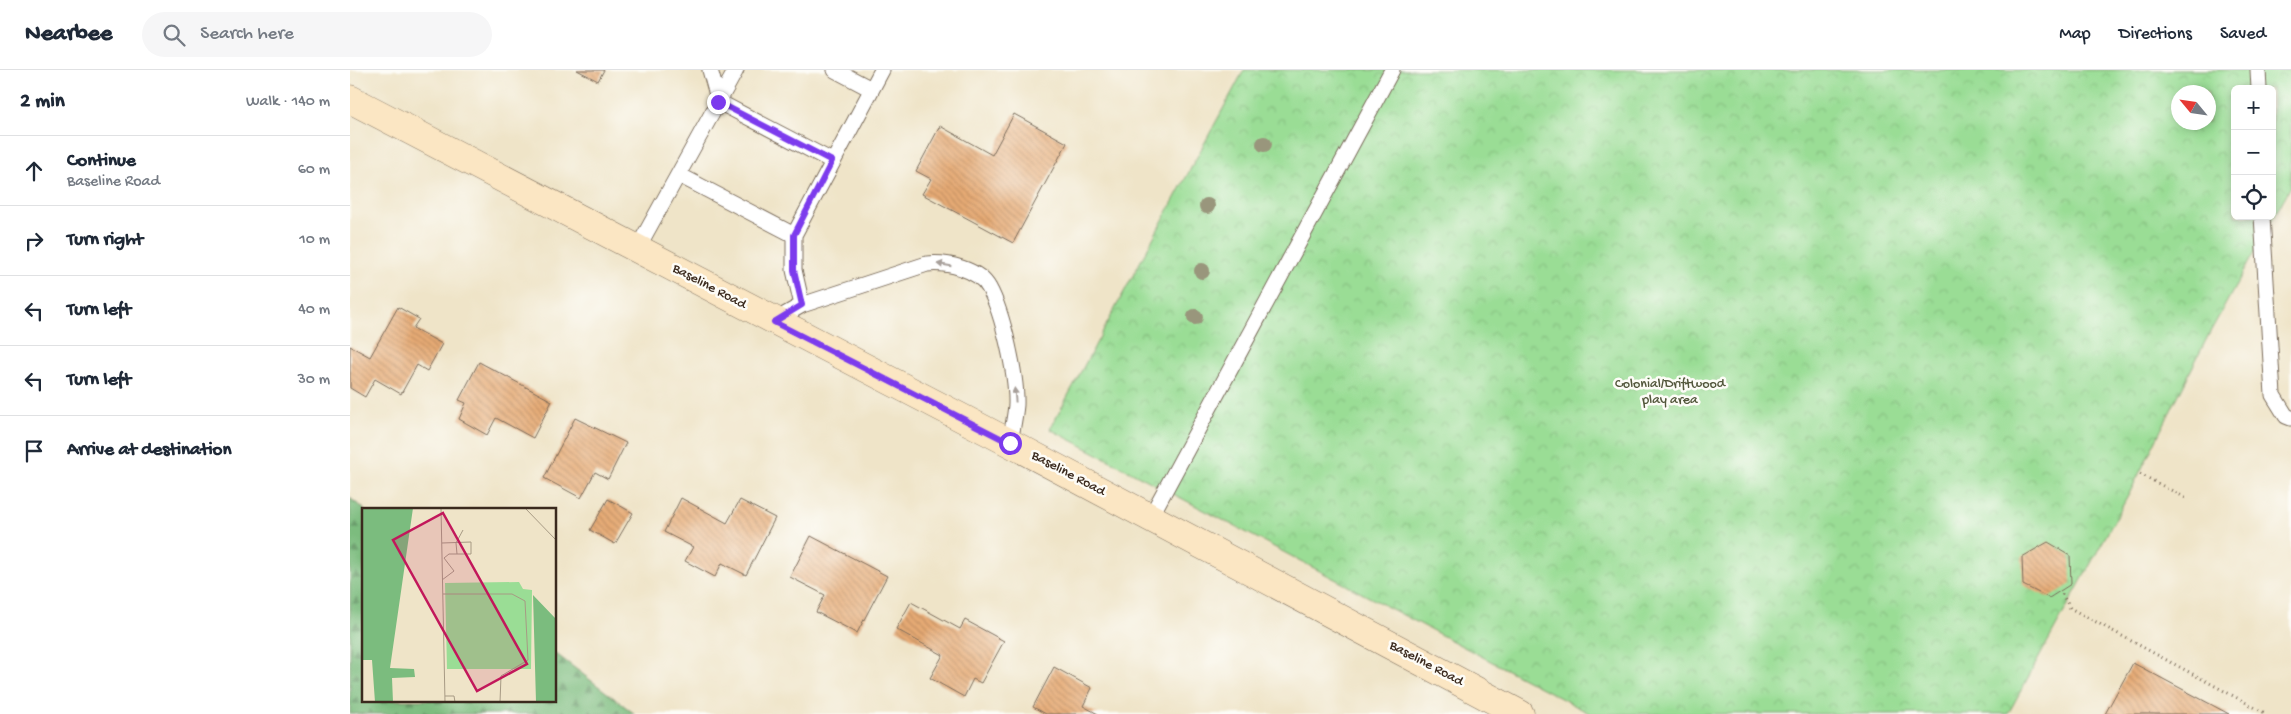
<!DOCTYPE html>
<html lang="en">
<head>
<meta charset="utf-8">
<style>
	:root { --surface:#fff; --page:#f6f6f7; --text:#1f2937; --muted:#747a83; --line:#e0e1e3 }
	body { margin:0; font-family:"Gochi Hand",sans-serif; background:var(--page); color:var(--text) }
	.controls { position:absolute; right:15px; top:15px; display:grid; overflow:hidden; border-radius:8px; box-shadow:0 2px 8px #0003 }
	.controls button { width:45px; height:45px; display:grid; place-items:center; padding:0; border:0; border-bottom:1px solid var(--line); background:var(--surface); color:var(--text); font:25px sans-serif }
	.compass { position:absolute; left:1821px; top:15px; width:45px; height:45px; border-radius:50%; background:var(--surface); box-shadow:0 2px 8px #0003; rotate:299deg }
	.stop { position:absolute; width:15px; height:15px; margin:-11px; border:4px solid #7c3aed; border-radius:50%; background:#fff }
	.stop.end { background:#7c3aed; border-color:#fff; box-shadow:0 1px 5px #0008 }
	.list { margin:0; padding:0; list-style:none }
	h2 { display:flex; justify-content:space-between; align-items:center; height:65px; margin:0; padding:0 20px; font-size:21px }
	h2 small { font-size:16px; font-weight:400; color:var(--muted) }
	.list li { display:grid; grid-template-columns:32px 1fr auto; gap:15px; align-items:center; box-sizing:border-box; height:70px; padding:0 20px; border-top:1px solid var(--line) }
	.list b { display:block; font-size:19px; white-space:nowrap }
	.list p { margin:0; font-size:16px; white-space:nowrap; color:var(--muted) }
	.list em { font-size:16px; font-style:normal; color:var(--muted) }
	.icon { flex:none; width:28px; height:28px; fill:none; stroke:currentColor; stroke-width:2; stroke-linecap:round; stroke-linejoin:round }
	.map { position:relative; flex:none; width:1941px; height:644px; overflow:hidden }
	header { display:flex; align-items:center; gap:30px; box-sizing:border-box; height:70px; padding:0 25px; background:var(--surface); border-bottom:1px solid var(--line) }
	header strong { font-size:24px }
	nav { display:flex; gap:28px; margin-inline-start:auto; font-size:18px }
	.search { width:350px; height:45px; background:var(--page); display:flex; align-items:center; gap:12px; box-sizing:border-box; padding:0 18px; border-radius:28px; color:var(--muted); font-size:19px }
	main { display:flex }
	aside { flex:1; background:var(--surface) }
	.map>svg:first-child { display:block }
	.forest { fill:url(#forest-firs); stroke:#5b734e }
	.park { fill:url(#park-crowns); stroke:#6a845a; fill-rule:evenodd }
	.building { fill:url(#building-back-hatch) }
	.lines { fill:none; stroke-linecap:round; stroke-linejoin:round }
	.lane-casing { stroke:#7a6b5a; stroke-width:17 }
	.secondary-casing { stroke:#7a6b5a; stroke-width:29 }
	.path { stroke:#7a6b5a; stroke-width:3; stroke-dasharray:1 4; stroke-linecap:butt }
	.lane { stroke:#fff; stroke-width:15 }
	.secondary { stroke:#fbe6c3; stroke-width:28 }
	.tree { fill:#99967b }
	.oneway { fill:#a79f9a }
	.route { stroke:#7c3aed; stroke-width:6 }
	.labels { text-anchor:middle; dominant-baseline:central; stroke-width:5; stroke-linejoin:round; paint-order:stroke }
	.street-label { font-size:14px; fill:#3b2a1e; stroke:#fdfcf7 }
	.park-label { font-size:14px; fill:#53573c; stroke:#fdfcf7 }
	.inset-road { fill:none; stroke:#a79a84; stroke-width:1 }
	.view { fill:#c2185b; fill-opacity:0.15; stroke:#c2185b; stroke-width:2.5 }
	.inset-edge { fill:none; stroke:#3b2a1e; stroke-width:2.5 }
</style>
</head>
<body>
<header>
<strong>Nearbee</strong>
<div class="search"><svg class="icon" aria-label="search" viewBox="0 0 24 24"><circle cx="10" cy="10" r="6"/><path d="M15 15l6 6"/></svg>Search here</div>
<nav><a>Map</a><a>Directions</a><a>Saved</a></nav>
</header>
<main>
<aside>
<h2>2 min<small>Walk · 140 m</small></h2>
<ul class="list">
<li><svg class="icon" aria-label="ahead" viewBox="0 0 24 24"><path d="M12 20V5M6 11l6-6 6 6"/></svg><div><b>Continue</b><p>Baseline Road</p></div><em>60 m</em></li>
<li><svg class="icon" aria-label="right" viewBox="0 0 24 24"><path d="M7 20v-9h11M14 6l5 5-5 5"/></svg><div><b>Turn right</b></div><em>10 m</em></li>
<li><svg class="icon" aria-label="left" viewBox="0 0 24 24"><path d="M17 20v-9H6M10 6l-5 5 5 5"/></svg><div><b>Turn left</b></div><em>40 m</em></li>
<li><svg class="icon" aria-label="left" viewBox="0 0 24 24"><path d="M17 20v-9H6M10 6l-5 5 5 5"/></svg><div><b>Turn left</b></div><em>30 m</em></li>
<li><svg class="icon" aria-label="arrive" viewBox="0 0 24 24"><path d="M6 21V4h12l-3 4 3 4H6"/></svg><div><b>Arrive at destination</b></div></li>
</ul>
</aside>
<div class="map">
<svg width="1941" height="644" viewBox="0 0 1941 644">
	<defs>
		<pattern id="forest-firs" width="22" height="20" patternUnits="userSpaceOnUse" patternTransform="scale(1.25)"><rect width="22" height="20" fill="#7bbc7e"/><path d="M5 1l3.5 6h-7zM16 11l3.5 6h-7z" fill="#669967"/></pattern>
		<pattern id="park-crowns" width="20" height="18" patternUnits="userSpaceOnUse" patternTransform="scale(1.25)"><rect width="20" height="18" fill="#9add95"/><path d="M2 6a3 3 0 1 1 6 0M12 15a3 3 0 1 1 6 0" fill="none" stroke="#86be80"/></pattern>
		<pattern id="building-back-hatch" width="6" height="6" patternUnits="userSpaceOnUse" patternTransform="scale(1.25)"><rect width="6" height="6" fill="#e6aa75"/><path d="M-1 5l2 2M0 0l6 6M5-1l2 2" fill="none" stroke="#bc8b5f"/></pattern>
	</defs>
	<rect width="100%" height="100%" fill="#fdfcf7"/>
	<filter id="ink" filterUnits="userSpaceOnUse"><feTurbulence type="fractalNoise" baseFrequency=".02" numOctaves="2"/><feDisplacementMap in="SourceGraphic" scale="10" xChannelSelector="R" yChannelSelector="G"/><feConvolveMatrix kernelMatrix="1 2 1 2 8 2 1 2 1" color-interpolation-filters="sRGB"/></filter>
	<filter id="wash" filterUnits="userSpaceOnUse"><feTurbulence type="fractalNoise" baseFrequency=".0096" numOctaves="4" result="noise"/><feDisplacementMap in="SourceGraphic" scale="20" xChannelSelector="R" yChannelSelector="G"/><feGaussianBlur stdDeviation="1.12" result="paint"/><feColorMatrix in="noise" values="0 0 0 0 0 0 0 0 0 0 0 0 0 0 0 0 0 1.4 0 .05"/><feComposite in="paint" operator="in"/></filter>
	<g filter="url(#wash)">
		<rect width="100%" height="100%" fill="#efe4c8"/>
		<path class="forest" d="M0 428 14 439V630H205V583L285 644H0Z"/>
		<path class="park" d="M894 0H1941V116L1859 264 1779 424 1658 644H1241L700 359ZM1885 19H1922V146H1885ZM1828 22H1858V52H1828Z"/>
		<g id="blocks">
			<path class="building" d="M227 0H254L248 11Z
				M664 44 717 73 663 173 572 124 581 109 566 101 590 56 642 85Z
				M48 237 69 249 63 258 92 274 77 301 67 295 51 324 25 309 15 327 0 318V276L20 287Z
				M129 292 202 331 183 368 146 348 137 365 109 349 116 333 109 330Z
				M225 348 276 373 258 409 245 402 231 428 194 408Z
				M331 428 377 453 390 430 425 448 396 505 372 493 365 507 335 491 343 477 314 462Z
				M258 429 283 443 265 474 240 460Z
				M461 466 537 506 507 563 466 542 475 525 440 507Z
				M1698 472 1720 485 1721 514 1699 528 1673 515 1672 487Z
				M561 532 610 559 615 550 654 571 631 613 623 609 614 627 580 608 593 585 546 559Z
				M1783 593 1879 644H1755Z
				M704 597 742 618 733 636 748 644H696L683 637Z"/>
		</g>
	</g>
	<g filter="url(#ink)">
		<use href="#blocks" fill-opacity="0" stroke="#7a6b5a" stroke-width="1"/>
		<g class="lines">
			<defs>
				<path id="lane" d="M360 0 369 32 482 91
					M485 0 521 19
					M1908 0 1909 19
					M329 105 444 165
					M1912 146 1923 325 1936 346 1941 348
					M287 179 386 0
					M452 235 444 200V165L532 0
					M424 251 452 235 577 194C597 192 629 199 639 218 653 243 667 307 666 335 665 347 662 360 660 373
					M800 448 1042 0"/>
				<path id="secondary" d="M0 29 660 373 1170 644"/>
			</defs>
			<use href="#lane" class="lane-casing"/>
			<use href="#secondary" class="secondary-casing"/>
			<path class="path" d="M1790 404 1836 428
				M1712 524 1720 538 1917 644"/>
			<use href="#lane" class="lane"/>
			<use href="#secondary" class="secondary"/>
		</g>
		<g class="tree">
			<circle cx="914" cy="74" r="8"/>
			<circle cx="857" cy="136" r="8"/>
			<circle cx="852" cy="201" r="8"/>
			<circle cx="845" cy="247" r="8"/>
		</g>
		<defs><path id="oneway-solid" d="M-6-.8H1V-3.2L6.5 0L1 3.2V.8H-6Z" transform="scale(1.25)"/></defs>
		<g class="oneway">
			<use href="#oneway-solid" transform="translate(594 195) rotate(-171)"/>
			<use href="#oneway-solid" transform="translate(665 325) rotate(-95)"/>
		</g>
	</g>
	<g class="lines" filter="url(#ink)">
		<path class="route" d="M368 32 482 91 444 165V200L452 235 424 252 660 373"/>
	</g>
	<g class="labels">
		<g class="street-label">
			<text transform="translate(359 217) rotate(28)">Baseline Road</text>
			<text transform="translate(718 404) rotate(28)">Baseline Road</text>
			<text transform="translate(1076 594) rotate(28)">Baseline Road</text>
		</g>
		<g class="park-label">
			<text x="1320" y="314">Colonial/Driftwood<tspan x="1320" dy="16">play area</tspan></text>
		</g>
	</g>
	<g transform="translate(12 438)">
		<rect width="194" height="194" fill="#efe4c8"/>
		<path d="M0 0H51L28 160 52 161 53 169 30 170 31 194H13L10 152H0ZM171 87 194 111V194H174Z" fill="#7bbc7e"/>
		<path d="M157 74 161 81 170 82 169 161H85L83 75Z" fill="#9add95"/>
		<path class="inset-road" d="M79 0 83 194M163 0 194 32M80 35 109 34V46H87L82 50M95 46 94 35 101 22M80 72 92 63 82 50M81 86H150L163 93 166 152 139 168 138 194M83 188H92L93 194"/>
		<path class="view" d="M81 5 165 156 115 183 31 32Z"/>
		<rect width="194" height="194" class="inset-edge"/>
	</g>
</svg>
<div class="controls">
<button>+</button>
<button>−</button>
<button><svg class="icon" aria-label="locate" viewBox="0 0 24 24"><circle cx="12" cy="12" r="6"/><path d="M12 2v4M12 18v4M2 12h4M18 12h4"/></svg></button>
</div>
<svg class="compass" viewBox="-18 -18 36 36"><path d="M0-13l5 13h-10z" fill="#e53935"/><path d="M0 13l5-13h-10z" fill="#747a83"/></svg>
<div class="stop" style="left:660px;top:373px"></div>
<div class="stop end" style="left:368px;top:32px"></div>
</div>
</main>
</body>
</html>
